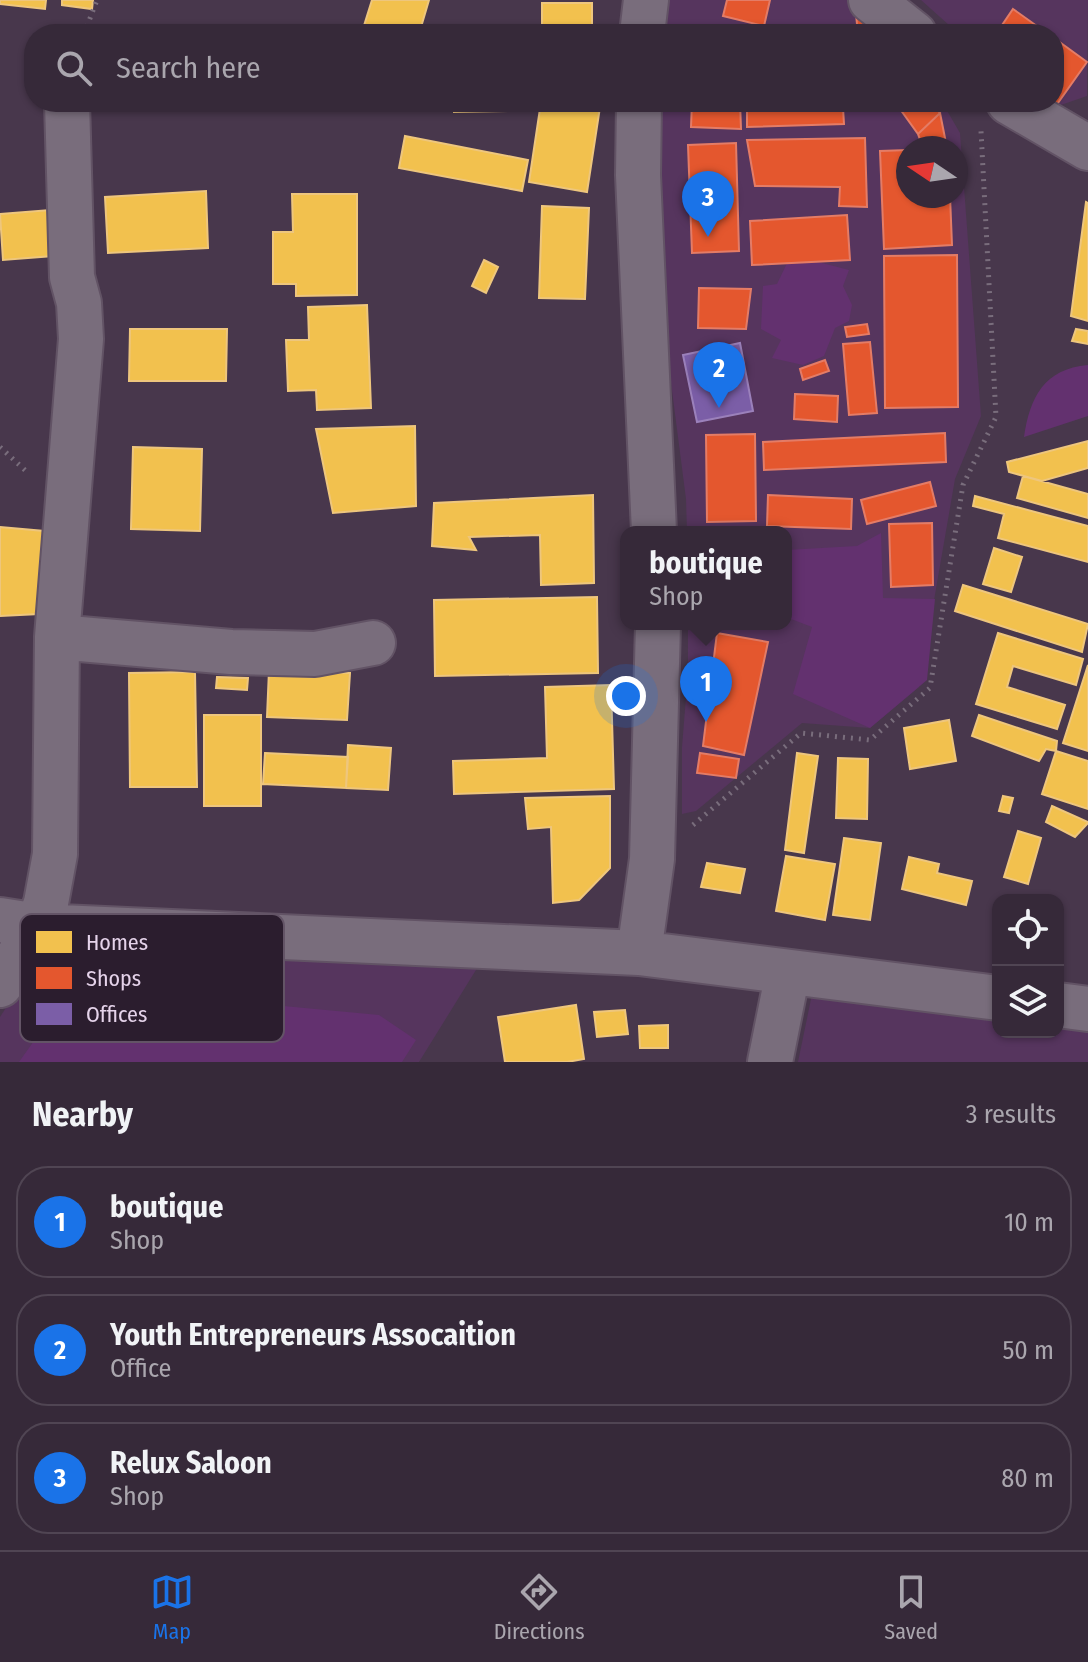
<!DOCTYPE html>
<html lang="en">
<head>
<meta charset="utf-8">
<style>
	:root { --surface:#362939; --page:#413544; --text:#f1f3f6; --muted:#aaa6ae; --line:#504553; --accent:#1a73e8 }
	body { margin:0; font-family:"Fira Sans Condensed",sans-serif; background:var(--page); color:var(--text) }
	.controls { position:absolute; right:24px; bottom:24px; display:grid; overflow:hidden; border-radius:16px; box-shadow:0 2px 6px #0004 }
	.controls button { width:72px; height:72px; display:grid; place-items:center; padding:0; border:0; border-bottom:2px solid var(--line); background:var(--surface); color:var(--text); font:40px sans-serif }
	.compass { position:absolute; left:896px; top:136px; width:72px; height:72px; border-radius:50%; background:var(--surface); box-shadow:0 2px 6px #0004; rotate:283deg }
	.you { position:absolute; left:626px; top:696px; width:28px; height:28px; margin:-20px; border:6px solid #fff; border-radius:50%; background:#1a73e8; box-shadow:0 0 0 12px #1a73e833 }
	.badge { display:grid; place-items:center; width:52px; height:52px; border-radius:50%; background:var(--accent); color:#fff; font-size:26px; font-weight:700 }
	.pin { position:absolute; translate:-50% -66px; filter:drop-shadow(0 2px 4px #0008) }
	.pin::after { content:''; position:absolute; top:42px; width:28px; height:24px; background:inherit; clip-path:polygon(0 0,100% 0,50% 100%) }
	.popup { position:absolute; left:620px; top:526px; width:172px; height:104px; box-sizing:border-box; display:grid; place-content:center; border-radius:16px; background:var(--surface); filter:drop-shadow(0 2px 6px #0005); font-size:26px; white-space:nowrap; color:var(--muted) }
	.popup b { font-size:30px; color:var(--text) }
	.popup::after { content:''; position:absolute; left:50%; top:100%; margin-left:-16px; border:16px solid transparent; border-top-color:var(--surface) }
	.list { margin:0; padding:0; list-style:none }
	h2 { display:flex; justify-content:space-between; align-items:center; height:104px; margin:0; padding:0 32px; font-size:34px }
	h2 small { font-size:26px; font-weight:400; color:var(--muted) }
	.list li { display:grid; grid-template-columns:52px 1fr auto; gap:24px; align-items:center; box-sizing:border-box; height:112px; margin:0 16px 16px; padding:0 16px; border:2px solid var(--line); border-radius:32px }
	.list b { display:block; font-size:30px; white-space:nowrap }
	.list p { margin:0; font-size:26px; white-space:nowrap; color:var(--muted) }
	.list em { font-size:26px; font-style:normal; color:var(--muted) }
	.icon { flex:none; width:44px; height:44px; fill:none; stroke:currentColor; stroke-width:2; stroke-linecap:round; stroke-linejoin:round }
	.map { position:relative; flex:none; width:1088px; height:1062px; overflow:hidden }
	.search { position:absolute; background:var(--surface); box-shadow:0 2px 6px #0004; left:24px; right:24px; top:24px; height:88px; display:flex; align-items:center; gap:20px; box-sizing:border-box; padding:0 28px; border-radius:32px; color:var(--muted); font-size:30px }
	.sheet { height:488px; background:var(--surface) }
	nav { display:flex; justify-content:space-around; align-items:center; box-sizing:border-box; height:112px; border-top:2px solid var(--line); background:var(--surface); font-size:22px; color:var(--muted) }
	nav a { display:grid; justify-items:center; gap:4px }
	nav .on { color:var(--accent) }
	.map>svg:first-child { display:block }
	.built { fill:#56355e; fill-rule:evenodd }
	.green { fill:#63316f }
	.homes { fill:#f2c14e; stroke:#eec67d; stroke-width:2 }
	.shops { fill:#e4572e; stroke:#e47c66; stroke-width:2 }
	.offices { fill:#7b5ea7; stroke:#9b81bb; stroke-width:2 }
	.lines { fill:none; stroke-linecap:round; stroke-linejoin:round }
	.minor-casing { stroke:#625365; stroke-width:48 }
	.path { stroke:#796d7c; stroke-width:5; stroke-dasharray:2 6; stroke-linecap:butt }
	.minor { stroke:#796d7c; stroke-width:44 }
	.key { fill:#2b1d2e; stroke:#635466; stroke-width:2 }
	.key-label { font-size:22px; fill:#e5d3ea }
</style>
</head>
<body>
<div class="map">
<svg width="1088" height="1062" viewBox="0 0 1088 1062">
	<rect width="100%" height="100%" fill="#48374c"/>
	<path class="built" d="M669 0H853L892 34H665Z
		M921 0H1088L1087 96 1055 107 1054 34H959Z
		M660 102H942L960 133 981 416 955 479 919 687 870 728 802 723 696 811 682 814V747L688 672V624H786V532H687L686 499 662 313 657 144ZM908 148H956V196H908Z
		M45 947 484 957 419 1062H0V1017Z
		M817 970 998 1010V1032H1058V1025L1088 1030V1062H798Z"/>
	<path class="green" d="M791 255 849 270 843 286 852 305 849 321 835 328 824 356 803 365 772 358 781 340 761 329 763 286 777 284Z
		M1088 365V416L1024 437C1030 397 1044 369 1088 365Z
		M881 533 883 598 935 599 927 680 870 728 793 694 812 627 786 617V550L857 546Z
		M73 986 379 1015 416 1040 402 1062H19Z"/>
	<path class="homes" d="M0 0H46L45 9 0 4Z
		M62 0H93L92 9 62 5Z
		M372 0H429L419 34 362 32Z
		M542 3H592V34H542Z
		M454 102H507V111L454 112Z
		M541 102H569L600 107 587 192 529 182Z
		M405 136 528 160 522 191 399 168Z
		M206 191 208 248 108 253 105 197Z
		M292 194H357V295L296 296V284H273V232H293Z
		M1086 202 1088 203V321L1071 316Z
		M542 206 589 208 585 299 539 298Z
		M50 210 53 256 3 260 0 214Z
		M484 260 498 267 486 293 472 286Z
		M367 305 371 408 317 410 316 390 288 391 286 340H309L308 307Z
		M130 329H227L226 381H129Z
		M1076 329 1088 331V344L1072 341Z
		M415 426 416 506 333 513 316 429Z
		M1088 441V468L1042 481 1009 472 1007 462Z
		M133 447 202 449 200 531 131 529Z
		M1023 476 1088 494V518L1017 498Z
		M593 495 594 583 541 585 540 535 469 537 476 550 432 546 434 503Z
		M975 496 1088 526V562L998 538 1004 514 973 506Z
		M0 527 44 531 39 614 0 616Z
		M994 548 1022 557 1011 592 983 584Z
		M963 585 1088 624 1082 652 955 611Z
		M597 597 598 673 435 676 434 600Z
		M998 633 1083 659 1076 685 1013 666 1007 687 1065 705 1057 729 976 704Z
		M1088 665V751L1063 743Z
		M269 670 350 673 347 720 267 717Z
		M195 672 197 787H130L129 673Z
		M217 677 248 678 247 690 216 688Z
		M611 685 614 789 454 794 453 761 547 758 545 687Z
		M204 715H261V806H204Z
		M979 715 1057 741 1056 751 1046 749 1039 761 972 736Z
		M949 720 956 761 910 769 904 728Z
		M348 745 391 748 388 790 346 788Z
		M1056 751 1088 761V809L1042 794Z
		M265 753 348 757 346 788 263 784Z
		M797 753 818 756 804 853 785 850Z
		M838 758 868 759 867 819 836 818Z
		M610 796V868L579 900 553 903 551 827 528 829 525 798Z
		M1003 796 1013 798 1009 813 999 811Z
		M1052 806 1088 822V823L1075 837 1046 822Z
		M1018 831 1041 838 1028 884 1004 877Z
		M844 838 881 843 870 920 833 915Z
		M786 856 835 864 825 920 776 911Z
		M909 857 939 864 937 873 972 881 966 905 902 889Z
		M707 863 745 869 740 893 701 887Z
		M576 1005 584 1059 567 1062H505L498 1017Z
		M625 1010 628 1034 597 1037 594 1012Z
		M668 1025V1048H640L639 1026Z"/>
	<path class="shops" d="M727 0H770L764 26 723 16Z
		M855 4 878 34H858Z
		M1013 9 1048 34H996Z
		M1054 38 1087 62 1055 107 1048 102H1054Z
		M692 102H740L741 129 691 127Z
		M895 102H931L940 113 918 134Z
		M843 108 844 124 747 127V110Z
		M940 113 947 148H923L918 134Z
		M865 138 867 207 839 206 840 187 755 186 747 140Z
		M736 143 739 251 692 253 688 145Z
		M908 150V196H950L952 245 884 249 880 151Z
		M847 215 850 260 752 265 750 221Z
		M957 255 958 407 885 408 884 256Z
		M699 288 751 289 746 329 698 328Z
		M867 324 869 334 847 337 845 327Z
		M870 342 877 413 849 415 843 344Z
		M825 360 829 371 803 380 800 369Z
		M795 394 838 396 837 422 794 419Z
		M945 433 946 462 764 470 763 442Z
		M755 434 756 521 707 522 706 435Z
		M930 482 936 506 867 524 861 500Z
		M768 495 852 499 851 529 767 526Z
		M932 523 933 585 891 587 889 524Z
		M717 633 768 642 744 755 703 746Z
		M700 753 739 759 736 778 697 773Z"/>
	<path class="offices" d="M740 343 753 411 697 422 683 355Z"/>
	<g class="lines">
		<defs>
			<path id="minor" d="M871 0 914 34
				M642 34 646 0
				M639 102 638 175 654 532
				M1009 102 1088 148
				M57 637 231 652 315 654 373 643
				M0 920 38 926 639 953 998 998
				M639 953 652 859 658 624
				M0 985 38 926 46 903 55 854 57 637 81 339 79 303 72 277 67 102
				M1058 1005 1088 1009
				M770 1062 788 972"/>
		</defs>
		<use href="#minor" class="minor-casing"/>
		<path class="path" d="M84 34 97 0
			M0 447 27 472
			M693 825 801 733 870 740 930 688 963 485 996 417 981 131"/>
		<use href="#minor" class="minor"/>
	</g>
	<rect x="20" y="914" width="264" height="128" rx="12" class="key"/>
	<rect x="36" y="931" width="36" height="22" fill="#f2c14e"/>
	<rect x="36" y="967" width="36" height="22" fill="#e4572e"/>
	<rect x="36" y="1003" width="36" height="22" fill="#7b5ea7"/>
	<g class="key-label">
		<text x="86" y="950">Homes</text>
		<text x="86" y="986">Shops</text>
		<text x="86" y="1022">Offices</text>
	</g>
</svg>
<div class="controls">
<button><svg class="icon" aria-label="locate" viewBox="0 0 24 24"><circle cx="12" cy="12" r="6"/><path d="M12 2v4M12 18v4M2 12h4M18 12h4"/></svg></button>
<button><svg class="icon" aria-label="layers" viewBox="0 0 24 24"><path d="M12 4l9 5-9 5-9-5zM3 14l9 5 9-5"/></svg></button>
</div>
<svg class="compass" viewBox="-18 -18 36 36"><path d="M0-13l5 13h-10z" fill="#e53935"/><path d="M0 13l5-13h-10z" fill="#aaa6ae"/></svg>
<div class="you"></div>
<div class="pin badge" style="left:706px;top:722px">1</div>
<div class="popup"><b>boutique</b>Shop</div>
<div class="pin badge" style="left:719px;top:408px">2</div>
<div class="pin badge" style="left:708px;top:237px">3</div>
<div class="search"><svg class="icon" aria-label="search" viewBox="0 0 24 24"><circle cx="10" cy="10" r="6"/><path d="M15 15l6 6"/></svg>Search here</div>
</div>
<section class="sheet">
<h2>Nearby<small>3 results</small></h2>
<ul class="list">
<li><span class="badge">1</span><div><b>boutique</b><p>Shop</p></div><em>10 m</em></li>
<li><span class="badge">2</span><div><b>Youth Entrepreneurs Assocaition</b><p>Office</p></div><em>50 m</em></li>
<li><span class="badge">3</span><div><b>Relux Saloon</b><p>Shop</p></div><em>80 m</em></li>
</ul>
</section>
<nav>
<a class="on"><svg class="icon" aria-label="map" viewBox="0 0 24 24"><path d="M3 6l6-2 6 2 6-2v14l-6 2-6-2-6 2zM9 4v14M15 6v14"/></svg>Map</a>
<a><svg class="icon" aria-label="directions" viewBox="0 0 24 24"><path d="M12 3l9 9-9 9-9-9zM9 14v-3h6M13 9l2 2-2 2"/></svg>Directions</a>
<a><svg class="icon" aria-label="saved" viewBox="0 0 24 24"><path d="M7 4h10v16l-5-4-5 4z"/></svg>Saved</a>
</nav>
</body>
</html>
